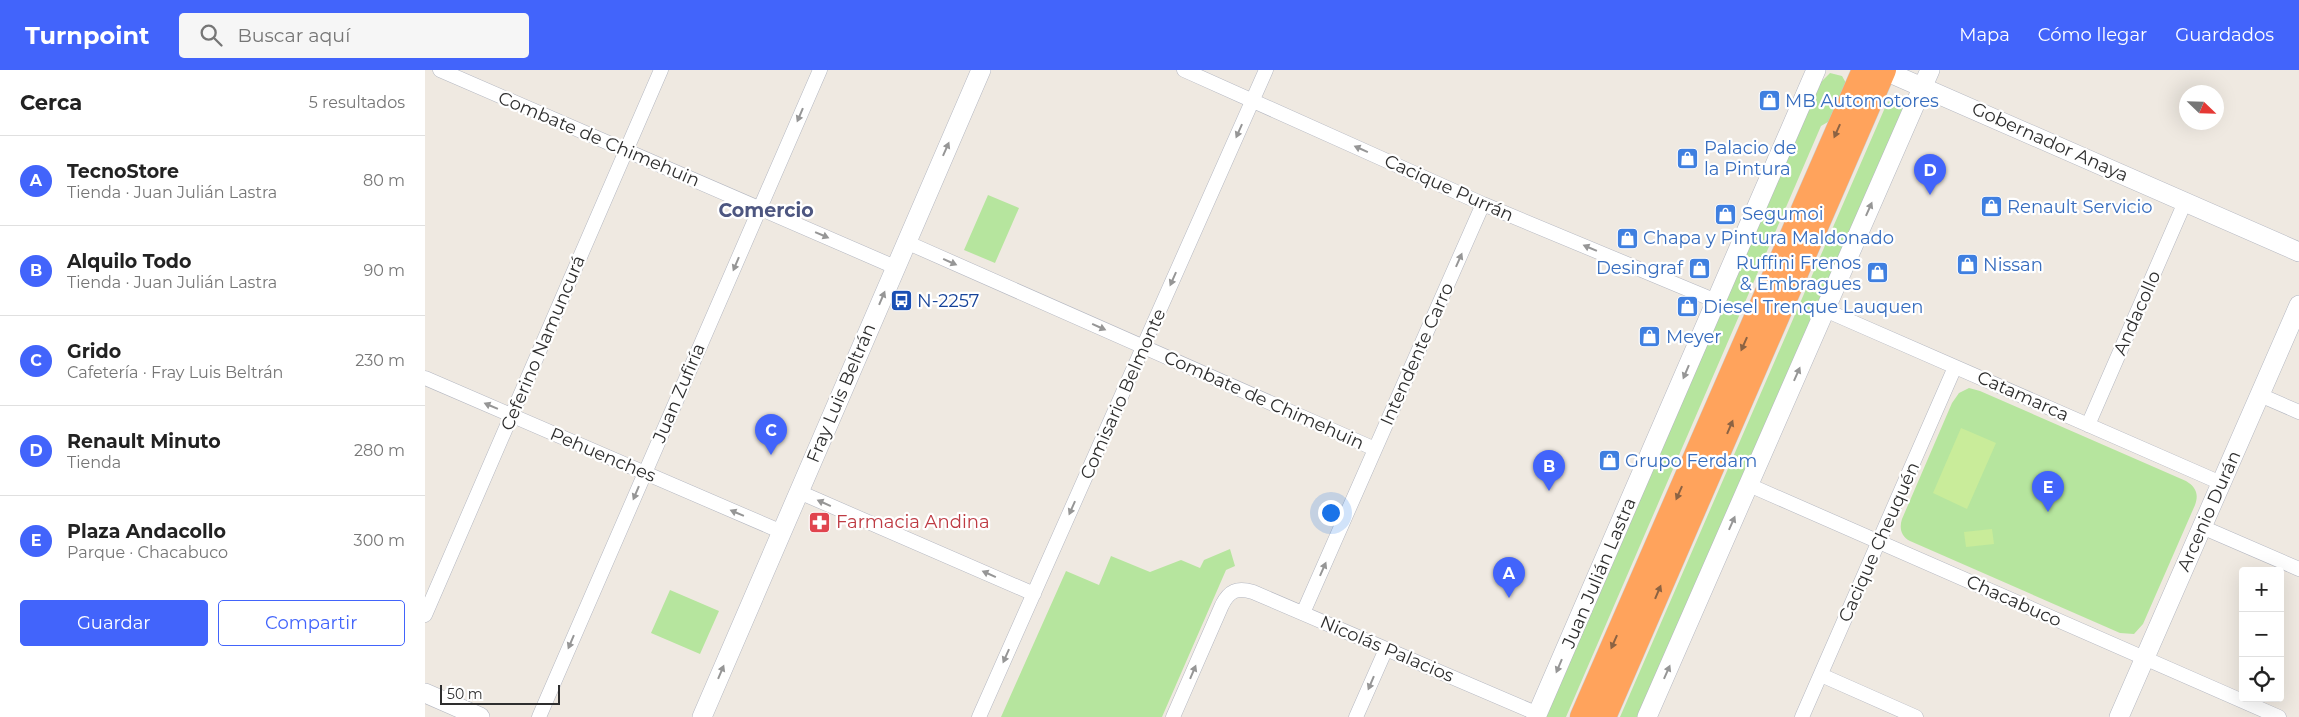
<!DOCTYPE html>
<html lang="es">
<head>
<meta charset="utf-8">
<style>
	:root { --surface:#fff; --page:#f6f6f6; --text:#222; --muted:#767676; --line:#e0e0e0; --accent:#4264fb }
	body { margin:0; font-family:Montserrat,sans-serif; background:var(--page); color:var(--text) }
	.controls { position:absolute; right:15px; bottom:15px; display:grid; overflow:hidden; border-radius:5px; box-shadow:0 5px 20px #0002 }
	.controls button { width:45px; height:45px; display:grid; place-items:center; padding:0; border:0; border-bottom:1px solid var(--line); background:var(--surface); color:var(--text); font:25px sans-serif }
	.compass { position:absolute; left:1754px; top:15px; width:45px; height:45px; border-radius:50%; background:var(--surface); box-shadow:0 5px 20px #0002; rotate:113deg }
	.scale { position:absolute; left:15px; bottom:12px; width:120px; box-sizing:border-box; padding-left:5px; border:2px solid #2e2e2e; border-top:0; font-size:14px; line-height:18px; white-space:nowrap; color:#2e2e2e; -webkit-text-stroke:4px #fff; paint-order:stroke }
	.you { position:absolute; left:905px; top:442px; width:18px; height:18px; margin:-12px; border:4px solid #fff; border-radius:50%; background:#1a73e8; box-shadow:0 0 0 8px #1a73e833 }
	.badge { display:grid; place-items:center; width:32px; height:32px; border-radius:50%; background:var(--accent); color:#fff; font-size:16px; font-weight:700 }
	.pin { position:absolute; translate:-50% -41px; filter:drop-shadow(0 1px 2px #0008) }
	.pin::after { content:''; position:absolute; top:26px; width:18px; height:15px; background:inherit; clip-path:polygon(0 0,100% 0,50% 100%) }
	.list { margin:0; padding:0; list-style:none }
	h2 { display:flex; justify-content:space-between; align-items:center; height:65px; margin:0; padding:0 20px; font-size:21px }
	h2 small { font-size:16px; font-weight:400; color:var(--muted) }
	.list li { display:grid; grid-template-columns:32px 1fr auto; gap:15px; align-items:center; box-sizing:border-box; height:90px; padding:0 20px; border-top:1px solid var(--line) }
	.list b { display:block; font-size:19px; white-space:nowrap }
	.list p { margin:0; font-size:16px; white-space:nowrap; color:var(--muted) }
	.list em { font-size:16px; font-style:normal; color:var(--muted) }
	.actions { display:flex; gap:10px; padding:15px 20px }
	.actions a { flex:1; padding:11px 0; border:1px solid var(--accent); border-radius:5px; text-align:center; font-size:18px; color:var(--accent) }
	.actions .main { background:var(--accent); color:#fff }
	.icon { flex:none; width:28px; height:28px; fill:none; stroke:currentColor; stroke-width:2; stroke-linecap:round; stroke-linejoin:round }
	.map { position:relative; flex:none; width:1874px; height:647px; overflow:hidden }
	header { display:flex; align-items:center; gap:30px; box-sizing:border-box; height:70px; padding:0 25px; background:var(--accent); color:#fff }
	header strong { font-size:24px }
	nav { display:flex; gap:28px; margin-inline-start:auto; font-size:18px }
	.search { width:350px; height:45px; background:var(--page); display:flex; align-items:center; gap:12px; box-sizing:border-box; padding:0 18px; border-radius:5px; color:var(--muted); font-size:19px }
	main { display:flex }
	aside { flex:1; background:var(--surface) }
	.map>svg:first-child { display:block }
	.green { fill:#b6e59e }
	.pitch { fill:#c9ec9a }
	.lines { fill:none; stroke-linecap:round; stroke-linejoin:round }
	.street-casing { stroke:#b4b7c1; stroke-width:15 }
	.secondary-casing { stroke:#b4b7c1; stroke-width:20 }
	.highway-casing { stroke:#c9c9c9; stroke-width:25 }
	.street { stroke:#fff; stroke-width:14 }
	.secondary { stroke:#fff; stroke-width:19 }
	.highway { stroke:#ffa35c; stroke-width:24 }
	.oneway { fill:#969696 }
	.oneway2 { fill:#8c6343 }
	.labels { text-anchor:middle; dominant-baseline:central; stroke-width:4.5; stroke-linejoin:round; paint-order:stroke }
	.shop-label { font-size:18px; fill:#366cbe; stroke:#fff; text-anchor:start }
	.street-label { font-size:18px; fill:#2e2e2e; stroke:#fff }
	.transit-label { font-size:18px; fill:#164399; stroke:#fff; text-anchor:start }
	.health-label { font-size:18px; fill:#be3a42; stroke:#fff; text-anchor:start }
	.neighbourhood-label { font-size:19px; font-weight:bold; fill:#4d5680; stroke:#fff }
</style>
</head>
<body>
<header>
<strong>Turnpoint</strong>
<div class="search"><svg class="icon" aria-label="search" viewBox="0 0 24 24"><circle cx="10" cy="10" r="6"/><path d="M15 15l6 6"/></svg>Buscar aquí</div>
<nav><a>Mapa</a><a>Cómo llegar</a><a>Guardados</a></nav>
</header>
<main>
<aside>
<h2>Cerca<small>5 resultados</small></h2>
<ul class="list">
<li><span class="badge">A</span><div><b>TecnoStore</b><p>Tienda · Juan Julián Lastra</p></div><em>80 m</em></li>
<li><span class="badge">B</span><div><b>Alquilo Todo</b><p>Tienda · Juan Julián Lastra</p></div><em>90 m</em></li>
<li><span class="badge">C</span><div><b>Grido</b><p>Cafetería · Fray Luis Beltrán</p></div><em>230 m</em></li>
<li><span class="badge">D</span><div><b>Renault Minuto</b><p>Tienda</p></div><em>280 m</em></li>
<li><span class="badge">E</span><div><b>Plaza Andacollo</b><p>Parque · Chacabuco</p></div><em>300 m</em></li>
</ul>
<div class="actions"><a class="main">Guardar</a><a>Compartir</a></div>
</aside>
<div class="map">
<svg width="1874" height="647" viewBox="0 0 1874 647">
	<rect width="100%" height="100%" fill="#efe9e1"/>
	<path class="green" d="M1405 3 1417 6 1421 13 1408 49 1396 56 1141 647H1120L1396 12Z
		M1469 27 1478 31V40L1213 647H1195L1462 33Z
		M563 125 594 138 570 193 539 180Z
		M1544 318 1555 321 1761 411C1771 417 1774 424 1770 435L1718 554 1709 564 1695 563 1485 471C1476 466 1474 458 1477 449L1527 333 1534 323Z
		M805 479 810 496 801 500 737 647H576L641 501 674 515 686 486 725 502 756 490 775 498 779 490Z
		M245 520 294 541 275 584 226 563Z"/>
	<path class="pitch" d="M1536 358 1571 373 1542 439 1508 423Z
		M1567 459 1569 474 1541 477 1539 462Z"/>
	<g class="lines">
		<defs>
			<path id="street" d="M15 0 470 197
				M759 0 1058 134 1291 231
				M481 172 950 379
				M1400 240 1796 413
				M0 308 357 462
				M1835 325 1874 342
				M1663 355 1760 132
				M1324 415 1854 647
				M374 422 609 524
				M1777 457 1874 499
				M878 543 1058 134
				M0 545 236 0
				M1396 605 1491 647
				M114 647 395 0
				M554 647 841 0
				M748 647 797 535C804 521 812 517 828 522L1113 644
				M931 647 961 579
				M1377 647 1530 297"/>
			<path id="secondary" d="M1458 0 1874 182
				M0 623 55 647
				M277 647 556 0
				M1111 647 1391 0
				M1222 647 1505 0
				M1694 647 1874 235"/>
			<path id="highway" d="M1157 647 1439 0
				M1179 647 1459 0"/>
		</defs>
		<use href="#street" class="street-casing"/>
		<use href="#secondary" class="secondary-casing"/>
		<use href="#highway" class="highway-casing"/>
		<use href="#street" class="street"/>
		<use href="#secondary" class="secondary"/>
		<use href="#highway" class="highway"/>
	</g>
	<defs><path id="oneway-solid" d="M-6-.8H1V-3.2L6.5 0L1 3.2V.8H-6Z" transform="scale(1.25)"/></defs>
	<g class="oneway">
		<use href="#oneway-solid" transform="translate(375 45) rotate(113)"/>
		<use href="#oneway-solid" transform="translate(814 61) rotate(114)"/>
		<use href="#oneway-solid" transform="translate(521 79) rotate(-66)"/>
		<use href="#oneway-solid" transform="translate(936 79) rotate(-156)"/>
		<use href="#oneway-solid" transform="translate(1444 139) rotate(-66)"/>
		<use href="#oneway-solid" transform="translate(397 165) rotate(23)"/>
		<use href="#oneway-solid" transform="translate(1165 178) rotate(-157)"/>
		<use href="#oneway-solid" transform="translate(1034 190) rotate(-66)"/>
		<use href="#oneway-solid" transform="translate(525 192) rotate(24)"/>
		<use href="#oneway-solid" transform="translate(311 194) rotate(113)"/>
		<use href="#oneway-solid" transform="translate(748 209) rotate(114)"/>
		<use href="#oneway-solid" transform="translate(457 228) rotate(-67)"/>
		<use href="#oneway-solid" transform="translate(674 257) rotate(24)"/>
		<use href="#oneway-solid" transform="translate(1261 302) rotate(113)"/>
		<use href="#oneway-solid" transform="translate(1372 304) rotate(-66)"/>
		<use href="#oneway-solid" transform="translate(66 336) rotate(-157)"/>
		<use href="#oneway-solid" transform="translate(211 423) rotate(113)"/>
		<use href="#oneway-solid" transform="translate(399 433) rotate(-156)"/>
		<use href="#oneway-solid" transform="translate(647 438) rotate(114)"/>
		<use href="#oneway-solid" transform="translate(312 443) rotate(-157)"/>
		<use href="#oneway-solid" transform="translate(1307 453) rotate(-66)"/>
		<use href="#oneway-solid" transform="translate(898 499) rotate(-66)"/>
		<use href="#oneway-solid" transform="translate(564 504) rotate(-156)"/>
		<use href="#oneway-solid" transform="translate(146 572) rotate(113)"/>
		<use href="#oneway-solid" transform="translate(581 586) rotate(114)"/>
		<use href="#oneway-solid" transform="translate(1134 596) rotate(113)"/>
		<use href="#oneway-solid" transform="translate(296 602) rotate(-67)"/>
		<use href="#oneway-solid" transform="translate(768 602) rotate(-67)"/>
		<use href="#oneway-solid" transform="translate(1242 602) rotate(-66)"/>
		<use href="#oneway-solid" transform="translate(946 613) rotate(113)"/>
	</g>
	<g class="oneway2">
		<use href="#oneway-solid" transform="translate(1412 61) rotate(114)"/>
		<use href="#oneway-solid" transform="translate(1319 274) rotate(114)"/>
		<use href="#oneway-solid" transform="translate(1305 357) rotate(-67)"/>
		<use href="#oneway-solid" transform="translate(1254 423) rotate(114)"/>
		<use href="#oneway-solid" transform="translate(1233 522) rotate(-67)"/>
		<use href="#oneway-solid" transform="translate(1189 572) rotate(114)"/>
	</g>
	<defs>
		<symbol id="shop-square" viewBox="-11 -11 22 22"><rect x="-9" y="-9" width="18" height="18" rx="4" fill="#3f7fe0" stroke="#fff"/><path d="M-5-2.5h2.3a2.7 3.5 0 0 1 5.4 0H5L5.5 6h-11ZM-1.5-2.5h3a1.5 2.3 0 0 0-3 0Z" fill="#fff"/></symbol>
		<symbol id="bus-square" viewBox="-11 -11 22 22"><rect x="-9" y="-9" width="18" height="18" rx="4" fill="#1a4fb4" stroke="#fff"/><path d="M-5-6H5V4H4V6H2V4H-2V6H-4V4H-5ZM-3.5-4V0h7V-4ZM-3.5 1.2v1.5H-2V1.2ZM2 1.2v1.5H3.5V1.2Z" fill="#fff"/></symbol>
		<symbol id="pharmacy-square" viewBox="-11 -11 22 22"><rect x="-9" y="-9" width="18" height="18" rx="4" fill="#e0444e" stroke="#fff"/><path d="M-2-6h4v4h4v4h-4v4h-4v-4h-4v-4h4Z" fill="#fff"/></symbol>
	</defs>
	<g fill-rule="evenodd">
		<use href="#shop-square" x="1332" y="18" width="25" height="25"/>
		<use href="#shop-square" x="1250" y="76" width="25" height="25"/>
		<use href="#shop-square" x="1554" y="124" width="25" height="25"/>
		<use href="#shop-square" x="1288" y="132" width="25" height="25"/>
		<use href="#shop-square" x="1190" y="156" width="25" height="25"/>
		<use href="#shop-square" x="1530" y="182" width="25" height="25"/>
		<use href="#shop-square" x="1262" y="186" width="25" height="25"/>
		<use href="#shop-square" x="1440" y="190" width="25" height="25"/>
		<use href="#bus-square" x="464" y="218" width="25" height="25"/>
		<use href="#shop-square" x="1250" y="224" width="25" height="25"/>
		<use href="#shop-square" x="1212" y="254" width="25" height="25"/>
		<use href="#shop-square" x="1172" y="378" width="25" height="25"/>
		<use href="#pharmacy-square" x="382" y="440" width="25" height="25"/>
	</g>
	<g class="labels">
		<g class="shop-label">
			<text x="1360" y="31">MB Automotores</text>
			<text x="1279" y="78">Palacio de<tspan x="1279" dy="21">la Pintura</tspan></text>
			<text x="1582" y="137">Renault Servicio</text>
			<text x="1317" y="144">Segumoi</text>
			<text x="1218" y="168">Chapa y Pintura Maldonado</text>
			<text x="1436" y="193" text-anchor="end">Ruffini Frenos<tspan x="1436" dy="21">&amp; Embragues</tspan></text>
			<text x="1558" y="195">Nissan</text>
			<text x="1258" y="198" text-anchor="end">Desingraf</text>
			<text x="1278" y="237">Diesel Trenque Lauquen</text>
			<text x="1241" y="267">Meyer</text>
			<text x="1200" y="391">Grupo Ferdam</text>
		</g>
		<g class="street-label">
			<text transform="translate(174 69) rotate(23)">Combate de Chimehuin</text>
			<text transform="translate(1625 72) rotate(24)">Gobernador Anaya</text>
			<text transform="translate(1024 118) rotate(24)">Cacique Purrán</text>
			<text transform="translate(1712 243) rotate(-66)">Andacollo</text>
			<text transform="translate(118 273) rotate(-67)">Ceferino Namuncurá</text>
			<text transform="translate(992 284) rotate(-66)">Intendente Carro</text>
			<text transform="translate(254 323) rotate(-67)">Juan Zufiría</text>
			<text transform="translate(416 323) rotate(-67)">Fray Luis Beltrán</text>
			<text transform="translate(698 324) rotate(-66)">Comisario Belmonte</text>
			<text transform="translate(1598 326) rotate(24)">Catamarca</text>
			<text transform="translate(839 330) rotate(24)">Combate de Chimehuin</text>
			<text transform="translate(178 385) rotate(23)">Pehuenches</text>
			<text transform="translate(1784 441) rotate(-66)">Arcenio Durán</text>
			<text transform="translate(1454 472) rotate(-66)">Cacique Cheuquén</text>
			<text transform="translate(1174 503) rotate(-67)">Juan Julián Lastra</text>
			<text transform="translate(1589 531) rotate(24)">Chacabuco</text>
			<text transform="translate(962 579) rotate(23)">Nicolás Palacios</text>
		</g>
		<g class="transit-label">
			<text x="492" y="231">N-2257</text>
		</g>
		<g class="health-label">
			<text x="411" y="452">Farmacia Andina</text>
		</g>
		<g class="neighbourhood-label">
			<text x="341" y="140">Comercio</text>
		</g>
	</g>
</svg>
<div class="controls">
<button>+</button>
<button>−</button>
<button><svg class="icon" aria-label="locate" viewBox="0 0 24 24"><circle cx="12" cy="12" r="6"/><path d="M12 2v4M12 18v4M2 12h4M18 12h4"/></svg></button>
</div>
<svg class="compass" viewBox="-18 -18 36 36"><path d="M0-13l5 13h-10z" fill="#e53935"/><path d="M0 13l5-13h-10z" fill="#767676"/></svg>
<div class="scale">50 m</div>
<div class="you"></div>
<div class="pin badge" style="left:1084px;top:528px">A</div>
<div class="pin badge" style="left:1124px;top:421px">B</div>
<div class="pin badge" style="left:346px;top:385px">C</div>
<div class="pin badge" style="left:1505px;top:125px">D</div>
<div class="pin badge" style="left:1623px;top:442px">E</div>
</div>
</main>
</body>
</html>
